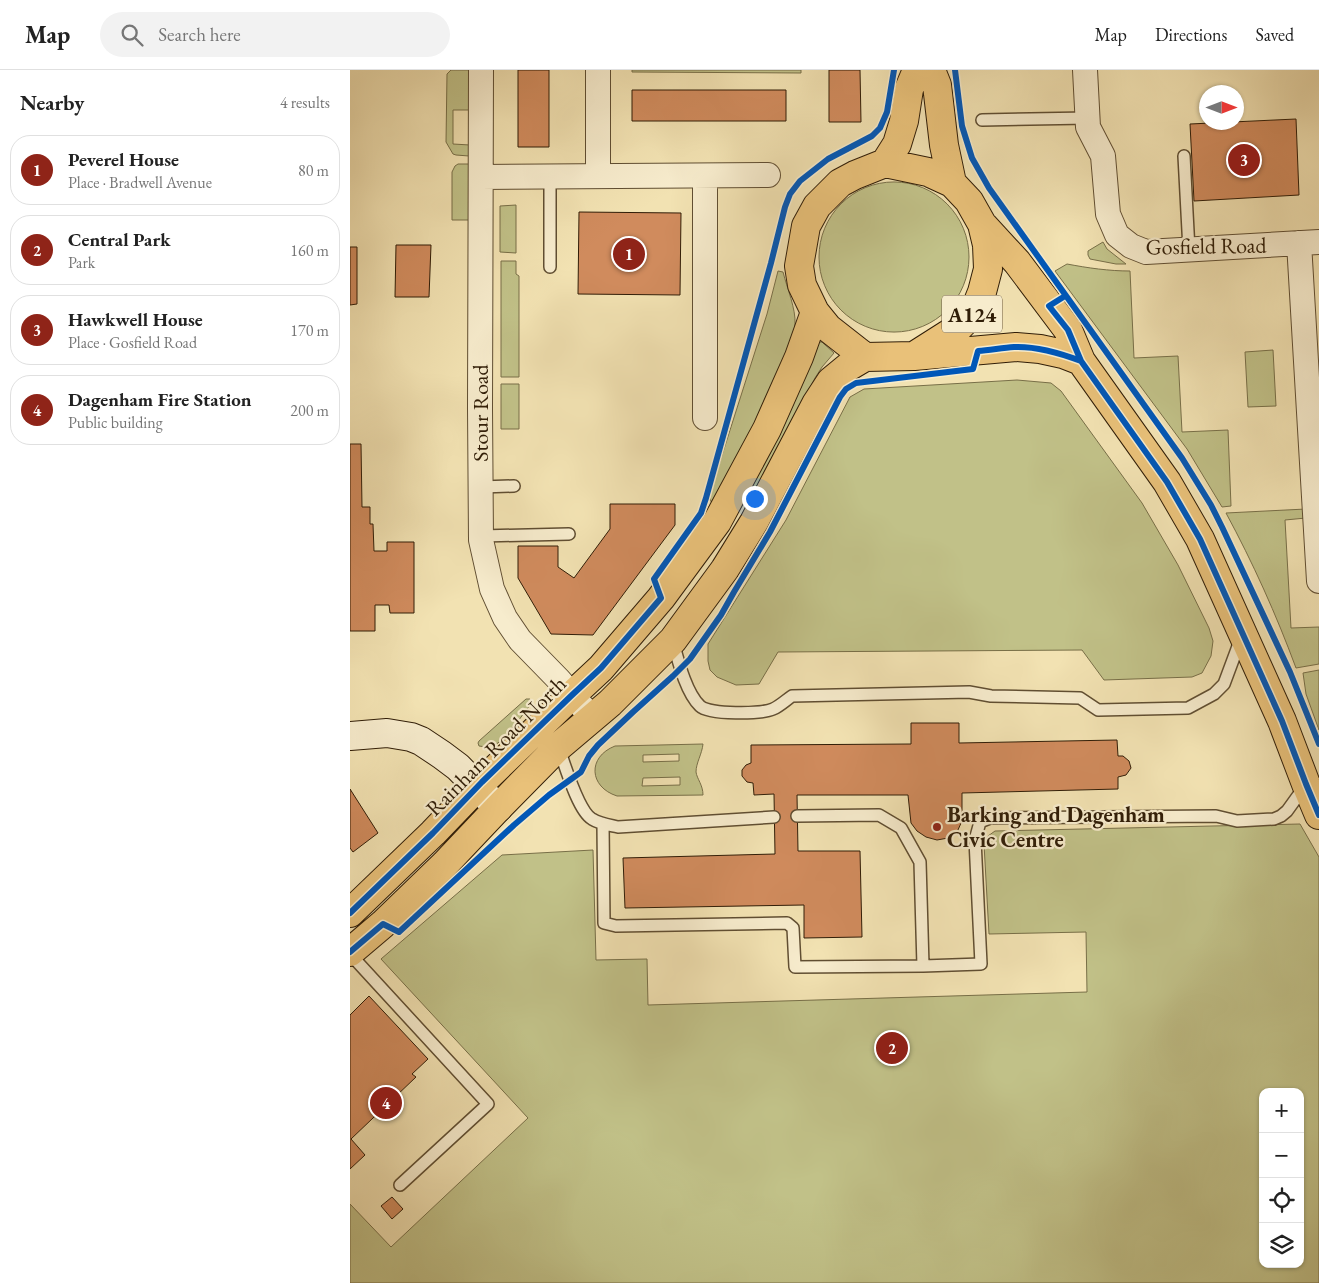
<!DOCTYPE html>
<html lang="en">
<head>
<meta charset="utf-8">
<style>
	:root { --surface:#fff; --page:#f2f2f2; --text:#222; --muted:#767676; --line:#e0e0e0; --accent:#8f2418 }
	body { margin:0; font-family:"EB Garamond",serif; background:var(--page); color:var(--text) }
	.controls { position:absolute; right:15px; bottom:15px; display:grid; overflow:hidden; border-radius:10px; box-shadow:0 1px 4px #0004 }
	.controls button { width:45px; height:45px; display:grid; place-items:center; padding:0; border:0; border-bottom:1px solid var(--line); background:var(--surface); color:var(--text); font:25px sans-serif }
	.compass { position:absolute; left:849px; top:15px; width:45px; height:45px; border-radius:50%; background:var(--surface); box-shadow:0 1px 4px #0004; rotate:90deg }
	.you { position:absolute; left:404px; top:428px; width:18px; height:18px; margin:-12px; border:4px solid #fff; border-radius:50%; background:#1a73e8; box-shadow:0 0 0 8px #1a73e833 }
	.badge { display:grid; place-items:center; width:32px; height:32px; border-radius:50%; background:var(--accent); color:#fff; font-size:16px; font-weight:700 }
	.pin { position:absolute; translate:-50% -50%; border:2px solid #fff; box-shadow:0 1px 5px #0006 }
	.list { margin:0; padding:0; list-style:none }
	h2 { display:flex; justify-content:space-between; align-items:center; height:65px; margin:0; padding:0 20px; font-size:21px }
	h2 small { font-size:16px; font-weight:400; color:var(--muted) }
	.list li { display:grid; grid-template-columns:32px 1fr auto; gap:15px; align-items:center; box-sizing:border-box; height:70px; margin:0 10px 10px; padding:0 10px; border:1px solid var(--line); border-radius:20px }
	.list b { display:block; font-size:19px; white-space:nowrap }
	.list p { margin:0; font-size:16px; white-space:nowrap; color:var(--muted) }
	.list em { font-size:16px; font-style:normal; color:var(--muted) }
	.icon { flex:none; width:28px; height:28px; fill:none; stroke:currentColor; stroke-width:2; stroke-linecap:round; stroke-linejoin:round }
	.map { position:relative; flex:none; width:969px; height:1213px; overflow:hidden }
	header { display:flex; align-items:center; gap:30px; box-sizing:border-box; height:70px; padding:0 25px; background:var(--surface); border-bottom:1px solid var(--line) }
	header strong { font-size:24px }
	nav { display:flex; gap:28px; margin-inline-start:auto; font-size:18px }
	.search { width:350px; height:45px; background:var(--page); display:flex; align-items:center; gap:12px; box-sizing:border-box; padding:0 18px; border-radius:28px; color:var(--muted); font-size:19px }
	main { display:flex }
	aside { flex:1; background:var(--surface) }
	.map>svg:first-child { display:block }
	.green { fill:#c1c188; stroke:#786f48; fill-rule:evenodd }
	.building { fill:#d08b5d; stroke:#301d07 }
	.lines { fill:none; stroke-linecap:round; stroke-linejoin:round }
	.lane-casing { stroke:#604e32; stroke-width:14 }
	.street-casing { stroke:#604e32; stroke-width:26 }
	.secondary-casing { stroke:#301d07; stroke-width:30 }
	.primary-casing { stroke:#301d07; stroke-width:30 }
	.lane { stroke:#f7eccd; stroke-width:11 }
	.street { stroke:#f7eccd; stroke-width:24 }
	.secondary { stroke:#f7eccd; stroke-width:28 }
	.primary { stroke:#e9c179; stroke-width:28 }
	.cycleway-casing { stroke:#f7eccd; stroke-width:9 }
	.cycleway { stroke:#0057b8; stroke-width:6 }
	.poi-dot { fill:#8f2418; stroke:#f7eccd; stroke-width:2 }
	.labels { text-anchor:middle; dominant-baseline:central; stroke-width:4.5; stroke-linejoin:round; paint-order:stroke }
	.shield { fill:#f7eccd; stroke:#6c5b42; stroke-width:1 }
	.shield-label { font-size:21px; font-weight:bold; fill:#301d07 }
	.street-label { font-size:22px; fill:#301d07; stroke:#f7eccd }
	.poi-label { font-size:22px; font-weight:bold; fill:#301d07; stroke:#f7eccd; text-anchor:start }
</style>
</head>
<body>
<header>
<strong>Map</strong>
<div class="search"><svg class="icon" aria-label="search" viewBox="0 0 24 24"><circle cx="10" cy="10" r="6"/><path d="M15 15l6 6"/></svg>Search here</div>
<nav><a>Map</a><a>Directions</a><a>Saved</a></nav>
</header>
<main>
<aside>
<h2>Nearby<small>4 results</small></h2>
<ul class="list">
<li><span class="badge">1</span><div><b>Peverel House</b><p>Place · Bradwell Avenue</p></div><em>80 m</em></li>
<li><span class="badge">2</span><div><b>Central Park</b><p>Park</p></div><em>160 m</em></li>
<li><span class="badge">3</span><div><b>Hawkwell House</b><p>Place · Gosfield Road</p></div><em>170 m</em></li>
<li><span class="badge">4</span><div><b>Dagenham Fire Station</b><p>Public building</p></div><em>200 m</em></li>
</ul>
</aside>
<div class="map">
<svg width="969" height="1213" viewBox="0 0 969 1213">
	<rect width="100%" height="100%" fill="#f2e2b2"/>
	<filter id="stains"><feTurbulence type="fractalNoise" baseFrequency=".004" numOctaves="4"/><feColorMatrix values="0 0 0 0 .2 0 0 0 0 .09 0 0 0 0 .02 0 0 0 .5 -.17"/></filter>
	<radialGradient id="worn" r=".72"><stop offset=".6" stop-color="#630" stop-opacity="0"/><stop offset="1" stop-color="#630" stop-opacity=".3"/></radialGradient>
	<path class="green" d="M101 0H119L120 40H103V74L120 75 119 86 106 85 103 84 96 72 97 4Z
		M282 0H451V3L282 2Z
		M108 94H119V150H102V102L105 96Z
		M469 187a75 75 0 1 1 150 0a75 75 0 1 1-150 0Z
		M166 135V183L150 182V136Z
		M753 172 757 179 776 194H766L740 189 738 185V181Z
		M151 191H166V204L169 206V307H151Z
		M717 194C738 198 759 201 780 201L784 288 828 286 832 362 878 360 881 436 872 437 837 379 705 201Z
		M428 201 433 202C437 218 446 239 445 254 444 268 437 281 432 294 413 343 386 388 362 434L359 426 417 244Z
		M469 272H472L484 283 472 297 465 308 418 402 401 434 391 428 453 306Z
		M923 280 926 336 898 337 895 282Z
		M667 310 701 313 711 321 792 433 828 495 859 558 863 571 861 586 852 603 842 607 754 610 732 580 428 582 409 614 386 615 367 607 360 600 358 591V574L436 450 500 327 514 319Z
		M151 314H169V359H151Z
		M956 439V448L935 450 941 558 969 557V594L946 598C926 544 903 493 876 443Z
		M969 600V660L956 624 953 603Z
		M176 629H180L181 634C173 644 156 669 145 675 140 677 134 677 129 676L128 673 129 671Z
		M353 674C352 684 346 693 346 702 347 709 353 715 353 725L267 726C239 717 237 687 265 676ZM329 684V691L293 692V685ZM330 707V715L292 716 293 708Z
		M950 754 969 787V1213H0V1134L41 1177 178 1048 31 889 152 785 243 780 246 890 297 889 298 935 737 922 736 862 639 864 634 774 638 766 645 761ZM913 1022H950V1194H913Z"/>
	<path class="building" d="M168 0H199V77H168Z
		M479 0H510L511 52H479Z
		M282 20H436V51H282Z
		M946 49 949 125 844 131 840 54Z
		M229 142 331 143 330 225 228 224Z
		M46 175H81L79 227H45Z
		M0 177H7V234L0 235Z
		M0 374H11L12 437H20V454H23L24 481H37V472H64V543H40L39 535H25V561H0Z
		M260 434H325V455L243 565 201 564 168 508V476H208V497L224 508 260 459Z
		M561 653H609V673L767 670 768 686H773L779 691 781 698 776 705 768 707V719L612 723V751L607 762 598 768 587 770 576 767 567 761 561 753 558 725H447L448 781H510L512 867 454 868V835L275 838 273 788 425 784 424 724 404 725 403 713 397 712 392 706V700L396 695 401 693V675L561 674Z
		M0 719 28 763 3 782 0 778Z
		M19 926 78 989 62 1004 66 1007 1 1069 15 1085 0 1099V945Z
		M42 1127 53 1139 42 1149 31 1136Z"/>
	<g class="lines">
		<defs>
			<path id="lane" d="M632 50 738 48
				M834 86 839 180
				M200 105V197
				M131 417 164 416
				M131 466 219 464
				M323 572C328 590 336 623 350 636 359 645 412 644 423 639 430 636 436 630 442 626L619 622 641 626 730 628 748 640 838 638 864 624 874 614 890 571
				M209 679C215 695 228 741 242 749 250 754 259 755 268 757L424 747
				M447 746 529 745 551 758 570 792 573 896 631 894 625 770 630 752 640 748 866 746 887 751 924 749 931 746 937 741 955 716
				M253 754 254 853 266 856 437 853 443 858 445 897 573 896
				M0 884 138 1034 50 1115"/>
			<path id="street" d="M131 0 130 339 131 470 142 519 155 548 170 570 209 610 243 649
				M735 0 738 57 753 86 758 144 767 165 781 176 796 182 969 172
				M248 105V0
				M131 107 418 105
				M949 173 969 511
				M355 348V106"/>
			<path id="secondary" d="M0 666 37 663 61 667 71 671 92 685 108 697 148 738"/>
			<path id="primary" d="M581 0 587 15 594 75 602 113
				M535 93 547 74 554 51 559 19 567 0
				M632 154 667 192 718 260 731 291 817 412 850 469 932 651 956 714 969 745
				M564 286 608 258 624 242 632 222 638 199 637 175 632 154 619 131 602 113 578 102 535 93 505 105 490 113 467 136 456 156 449 196 452 215 465 242 478 258 515 287 564 286 666 277 690 279 713 284 731 291
				M0 843 83 763 132 712 221 626 251 598 311 528 367 452 417 359 449 287 465 242
				M0 882 33 854 95 794 148 738 208 677 260 633 323 570 375 499 404 452 466 334 481 311 498 297 515 287"/>
		</defs>
		<use href="#lane" class="lane-casing"/>
		<use href="#street" class="street-casing"/>
		<use href="#secondary" class="secondary-casing"/>
		<use href="#primary" class="primary-casing"/>
		<use href="#lane" class="lane"/>
		<use href="#street" class="street"/>
		<use href="#secondary" class="secondary"/>
		<use href="#primary" class="primary"/>
		<defs>
			<path id="cycleway" d="M605 0 612 56 622 88 639 118 832 388 861 435 872 457 940 602 969 674
				M715 226 699 236 718 260 731 291 817 412 850 469 932 651 956 714 969 745
				M0 843 83 763 132 712 221 626 251 598 311 528 304 509 351 443 356 428 421 193 435 137 440 124 450 111 478 89 522 66 530 58 537 42 544 0
				M0 882 33 854 49 862 164 755 199 725 231 702 239 686 248 675 283 642 323 606 340 589 371 545 384 522 420 462 490 327 496 319 506 313 623 299 628 281C640 280 652 278 664 277 687 276 710 283 731 291"/>
		</defs>
		<use href="#cycleway" class="cycleway-casing"/>
		<use href="#cycleway" class="cycleway"/>
	</g>
	<circle class="poi-dot" cx="587" cy="757" r="5"/>
	<g class="labels">
		<rect class="shield" x="592" y="225.5" width="60" height="37" rx="4"/>
		<g class="shield-label">
			<text x="622" y="244">A124</text>
		</g>
		<g class="street-label">
			<text transform="translate(856 176) rotate(-1)">Gosfield Road</text>
			<text transform="translate(130 343) rotate(-90)">Stour Road</text>
			<text transform="translate(146 676) rotate(-45)">Rainham Road North</text>
		</g>
		<g class="poi-label">
			<text x="597" y="744">Barking and Dagenham<tspan x="597" dy="25">Civic Centre</tspan></text>
		</g>
	</g>
	<rect width="100%" height="100%" filter="url(#stains)"/>
	<rect width="100%" height="100%" fill="url(#worn)"/>
</svg>
<div class="controls">
<button>+</button>
<button>−</button>
<button><svg class="icon" aria-label="locate" viewBox="0 0 24 24"><circle cx="12" cy="12" r="6"/><path d="M12 2v4M12 18v4M2 12h4M18 12h4"/></svg></button>
<button><svg class="icon" aria-label="layers" viewBox="0 0 24 24"><path d="M12 4l9 5-9 5-9-5zM3 14l9 5 9-5"/></svg></button>
</div>
<svg class="compass" viewBox="-18 -18 36 36"><path d="M0-13l5 13h-10z" fill="#e53935"/><path d="M0 13l5-13h-10z" fill="#767676"/></svg>
<div class="you"></div>
<div class="pin badge" style="left:279px;top:184px">1</div>
<div class="pin badge" style="left:542px;top:978px">2</div>
<div class="pin badge" style="left:894px;top:90px">3</div>
<div class="pin badge" style="left:36px;top:1033px">4</div>
</div>
</main>
</body>
</html>
